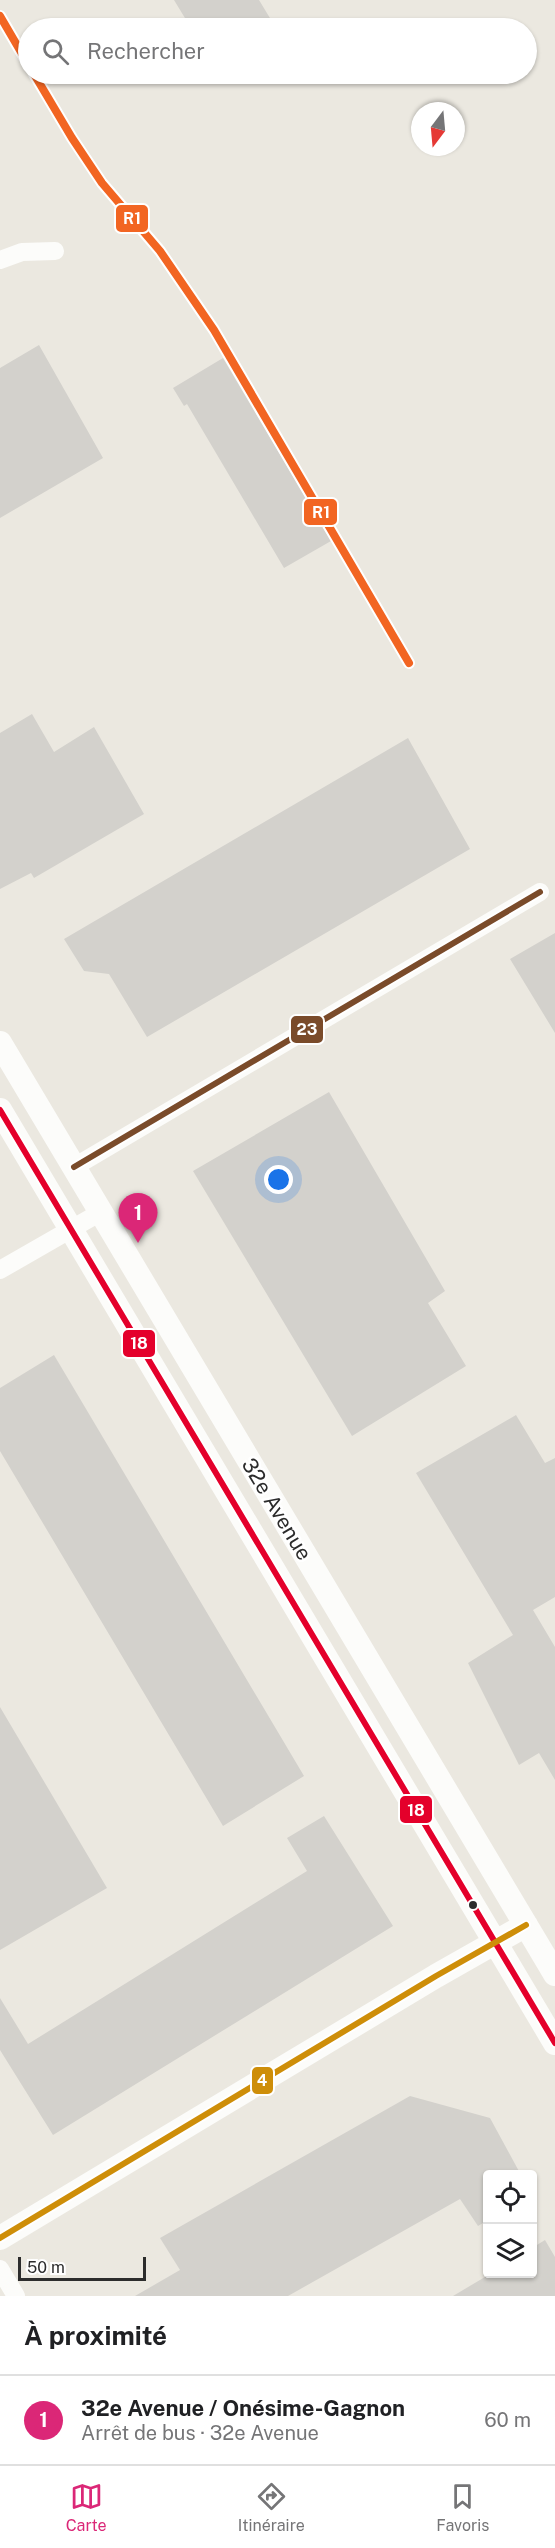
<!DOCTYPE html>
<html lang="fr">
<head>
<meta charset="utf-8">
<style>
	:root { --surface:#fff; --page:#f6f6f6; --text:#202124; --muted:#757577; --line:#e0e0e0; --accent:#db2777 }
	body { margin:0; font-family:"Public Sans",sans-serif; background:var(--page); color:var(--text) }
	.controls { position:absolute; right:18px; bottom:18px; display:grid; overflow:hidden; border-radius:6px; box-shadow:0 2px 4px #0004 }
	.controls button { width:54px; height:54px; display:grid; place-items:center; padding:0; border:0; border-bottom:2px solid var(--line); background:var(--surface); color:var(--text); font:30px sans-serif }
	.compass { position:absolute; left:411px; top:102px; width:54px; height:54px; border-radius:50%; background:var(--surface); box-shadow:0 2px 4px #0004; rotate:196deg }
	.scale { position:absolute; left:18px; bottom:15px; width:128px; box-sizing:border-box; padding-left:6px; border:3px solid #2c2c2c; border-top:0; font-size:16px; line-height:21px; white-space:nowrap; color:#2c2c2c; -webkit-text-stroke:4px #fff; paint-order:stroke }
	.you { position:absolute; left:279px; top:1180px; width:21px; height:21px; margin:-15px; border:4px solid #fff; border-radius:50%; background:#1a73e8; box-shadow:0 0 0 9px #1a73e833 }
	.badge { display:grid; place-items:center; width:39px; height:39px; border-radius:50%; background:var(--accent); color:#fff; font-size:20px; font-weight:700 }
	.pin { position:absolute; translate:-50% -50px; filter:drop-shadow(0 2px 3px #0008) }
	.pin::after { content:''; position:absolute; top:32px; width:21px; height:18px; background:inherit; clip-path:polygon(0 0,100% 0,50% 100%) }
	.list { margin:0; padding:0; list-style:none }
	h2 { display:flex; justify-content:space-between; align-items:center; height:78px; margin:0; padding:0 24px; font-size:26px }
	h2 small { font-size:20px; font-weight:400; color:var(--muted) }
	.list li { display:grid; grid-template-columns:39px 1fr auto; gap:18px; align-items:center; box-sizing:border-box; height:90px; padding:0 24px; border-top:2px solid var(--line) }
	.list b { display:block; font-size:22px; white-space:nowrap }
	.list p { margin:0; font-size:20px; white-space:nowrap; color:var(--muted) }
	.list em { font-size:20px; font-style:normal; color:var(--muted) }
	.icon { flex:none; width:33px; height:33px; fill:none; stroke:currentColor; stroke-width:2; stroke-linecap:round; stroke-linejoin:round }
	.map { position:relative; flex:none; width:555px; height:2296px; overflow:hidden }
	.search { position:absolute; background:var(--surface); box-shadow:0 2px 4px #0004; left:18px; right:18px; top:18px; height:66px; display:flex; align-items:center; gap:15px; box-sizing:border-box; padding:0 21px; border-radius:33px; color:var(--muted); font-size:22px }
	.sheet { height:168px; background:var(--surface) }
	nav { display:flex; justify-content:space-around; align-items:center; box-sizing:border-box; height:84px; border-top:2px solid var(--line); background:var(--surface); font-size:16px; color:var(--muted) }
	nav a { display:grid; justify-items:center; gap:3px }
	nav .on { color:var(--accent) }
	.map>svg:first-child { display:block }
	.building { fill:#d3d1cc }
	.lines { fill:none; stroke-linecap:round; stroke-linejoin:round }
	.street { stroke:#fcfcfa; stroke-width:18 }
	.secondary { stroke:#fcfcfa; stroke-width:24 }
	.bus-1-casing { stroke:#fff; stroke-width:10 }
	.bus-2-casing { stroke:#fff; stroke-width:10 }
	.bus-3-casing { stroke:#fff; stroke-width:10 }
	.bus-1 { stroke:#e4002b; stroke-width:6 }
	.bus-2 { stroke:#7a4b2a; stroke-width:6 }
	.bus-3 { stroke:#ce8e09; stroke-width:6 }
	.rail-1-casing { stroke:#fff; stroke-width:12 }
	.rail-1 { stroke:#f26522; stroke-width:8 }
	.bus-dot { fill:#2c2c2c; stroke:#fff; stroke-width:2 }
	.labels { text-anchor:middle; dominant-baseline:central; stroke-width:5; stroke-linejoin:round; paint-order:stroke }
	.street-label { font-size:21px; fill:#2c2c2c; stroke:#fff }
	.line-badge { stroke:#fff; stroke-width:2 }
	.badge-label { font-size:16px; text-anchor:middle; font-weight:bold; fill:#fff }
</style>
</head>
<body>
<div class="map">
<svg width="555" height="2296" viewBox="0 0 555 2296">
	<rect width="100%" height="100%" fill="#ebe8e0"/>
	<path class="building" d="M174 0H259L276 28H191Z
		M39 345 103 458 0 518V368Z
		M223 358 331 541 284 568 187 404 184 406 173 388Z
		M32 714 54 752 94 727 144 814 34 878 31 873 0 889V733Z
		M408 738 470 849 147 1037 109 974 84 971 64 939Z
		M555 933V1033L510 959Z
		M329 1092 445 1291 428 1303 466 1366 352 1436 193 1171Z
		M54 1355 304 1776 223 1826 0 1451V1388Z
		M516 1415 545 1463 555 1458V1597L533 1610 555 1647V1780L539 1753 519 1765 468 1663 513 1635 416 1473Z
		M0 1707 107 1888 0 1950Z
		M324 1816 393 1926 53 2135 0 2050V1998L28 2044 307 1871 287 1838Z
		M410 2096 490 2118 521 2175H488V2220L478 2226 460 2199 288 2296H135L180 2270 160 2238Z
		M545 2240 555 2257V2296H453L490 2274H532V2248Z"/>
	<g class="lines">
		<path class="street" d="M0 260 22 252 55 251
			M74 1167 540 892
			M0 1270 101 1212
			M0 2269 16 2296"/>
		<path class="secondary" d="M0 1043 555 1974
			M0 1110 555 2043
			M0 2238 436 1976 526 1925"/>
		<defs>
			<path id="bus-1" d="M0 1110 555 2043"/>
			<path id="bus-2" d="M74 1167 540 892"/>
			<path id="bus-3" d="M0 2238 436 1976 526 1925"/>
		</defs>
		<use href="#bus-1" class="bus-1-casing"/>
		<use href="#bus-2" class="bus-2-casing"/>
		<use href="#bus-3" class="bus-3-casing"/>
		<use href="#bus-1" class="bus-1"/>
		<use href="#bus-2" class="bus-2"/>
		<use href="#bus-3" class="bus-3"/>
		<defs>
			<path id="rail-1" d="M0 16 28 64
				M34 74 72 138 102 183 160 251 214 330 409 663"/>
		</defs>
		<use href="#rail-1" class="rail-1-casing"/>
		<use href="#rail-1" class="rail-1"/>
	</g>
	<circle class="bus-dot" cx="473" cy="1905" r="5"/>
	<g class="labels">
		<g class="street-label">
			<text transform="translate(277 1509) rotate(59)">32e Avenue</text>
		</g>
	</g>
	<g class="line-badge">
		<rect x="115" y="204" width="34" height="29" rx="6" fill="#f26522"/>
		<rect x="303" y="498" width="35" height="28" rx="6" fill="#f26522"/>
		<rect x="290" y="1015" width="34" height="29" rx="6" fill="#7a4b2a"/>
		<rect x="122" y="1329" width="34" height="29" rx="6" fill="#e4002b"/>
		<rect x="399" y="1795" width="34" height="29" rx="6" fill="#e4002b"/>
		<rect x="251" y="2066" width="23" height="29" rx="6" fill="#ce8e09"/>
	</g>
	<g class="badge-label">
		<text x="132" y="224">R1</text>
		<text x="321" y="518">R1</text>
		<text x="307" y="1035">23</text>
		<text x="139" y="1349">18</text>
		<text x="416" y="1816">18</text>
		<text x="262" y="2086">4</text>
	</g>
</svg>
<div class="controls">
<button><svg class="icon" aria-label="locate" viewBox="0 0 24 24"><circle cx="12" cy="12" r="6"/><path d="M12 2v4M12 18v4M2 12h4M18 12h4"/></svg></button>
<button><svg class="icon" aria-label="layers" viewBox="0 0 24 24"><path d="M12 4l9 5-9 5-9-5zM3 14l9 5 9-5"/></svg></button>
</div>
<svg class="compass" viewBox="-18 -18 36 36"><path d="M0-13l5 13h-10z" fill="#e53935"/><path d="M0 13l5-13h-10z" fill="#757577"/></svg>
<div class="scale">50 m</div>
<div class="you"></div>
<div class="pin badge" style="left:138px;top:1243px">1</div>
<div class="search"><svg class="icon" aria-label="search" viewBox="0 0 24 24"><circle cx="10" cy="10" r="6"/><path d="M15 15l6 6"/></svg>Rechercher</div>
</div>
<section class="sheet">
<h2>À proximité<small></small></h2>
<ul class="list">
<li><span class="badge">1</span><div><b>32e Avenue / Onésime-Gagnon</b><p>Arrêt de bus · 32e Avenue</p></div><em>60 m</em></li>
</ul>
</section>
<nav>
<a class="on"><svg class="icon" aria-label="map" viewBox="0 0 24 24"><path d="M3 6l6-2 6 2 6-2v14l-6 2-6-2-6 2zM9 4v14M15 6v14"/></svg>Carte</a>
<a><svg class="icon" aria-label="directions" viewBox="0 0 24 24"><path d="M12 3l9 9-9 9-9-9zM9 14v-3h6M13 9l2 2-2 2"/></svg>Itinéraire</a>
<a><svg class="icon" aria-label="saved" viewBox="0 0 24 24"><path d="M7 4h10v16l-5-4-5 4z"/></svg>Favoris</a>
</nav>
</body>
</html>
